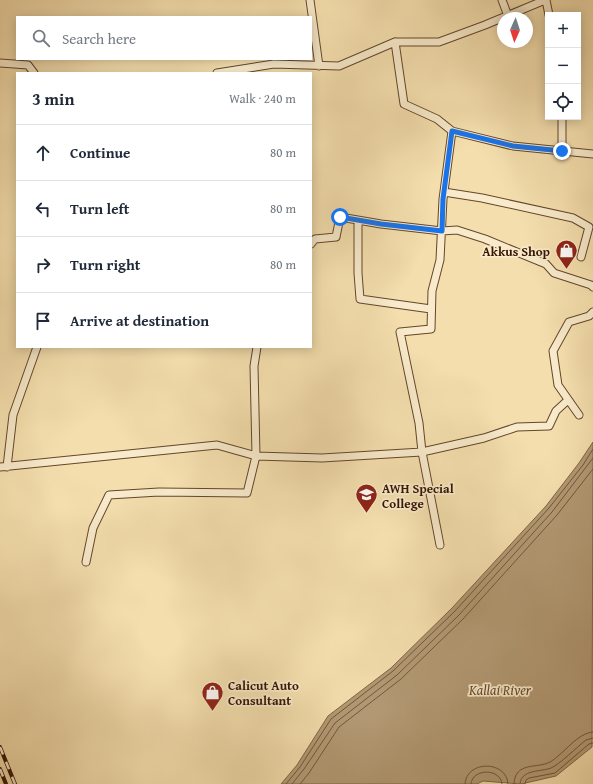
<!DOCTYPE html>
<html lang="en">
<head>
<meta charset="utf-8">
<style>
	:root { --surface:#fff; --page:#f6f6f7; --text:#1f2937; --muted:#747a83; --line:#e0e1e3 }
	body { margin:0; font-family:"Gentium Book Plus",serif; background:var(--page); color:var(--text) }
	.controls { position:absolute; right:12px; top:12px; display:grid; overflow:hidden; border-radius:0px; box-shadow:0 2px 10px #0003 }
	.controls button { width:36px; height:36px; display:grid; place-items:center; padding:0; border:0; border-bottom:1px solid var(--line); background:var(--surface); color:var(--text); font:20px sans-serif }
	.compass { position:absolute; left:497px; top:12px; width:36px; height:36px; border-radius:50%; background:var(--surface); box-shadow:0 2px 10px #0003; rotate:183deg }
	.stop { position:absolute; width:12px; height:12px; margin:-9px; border:3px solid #1a73e8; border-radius:50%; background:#fff }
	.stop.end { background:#1a73e8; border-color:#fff; box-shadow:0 1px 4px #0008 }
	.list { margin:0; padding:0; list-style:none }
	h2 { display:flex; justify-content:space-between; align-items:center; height:52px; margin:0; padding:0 16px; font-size:17px }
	h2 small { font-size:13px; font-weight:400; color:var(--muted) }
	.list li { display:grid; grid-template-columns:26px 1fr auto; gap:12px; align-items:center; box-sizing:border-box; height:56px; padding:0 16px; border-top:1px solid var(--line) }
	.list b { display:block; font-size:15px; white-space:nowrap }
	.list em { font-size:13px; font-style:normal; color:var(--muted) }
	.icon { flex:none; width:22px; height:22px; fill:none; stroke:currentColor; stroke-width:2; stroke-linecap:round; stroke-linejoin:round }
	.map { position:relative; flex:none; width:593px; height:784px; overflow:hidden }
	.search { position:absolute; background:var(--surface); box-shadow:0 2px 10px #0003; left:16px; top:16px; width:296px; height:44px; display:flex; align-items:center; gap:10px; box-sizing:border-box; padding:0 14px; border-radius:0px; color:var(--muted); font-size:15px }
	.panel { position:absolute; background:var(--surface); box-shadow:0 2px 10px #0003; left:16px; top:72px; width:296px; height:276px; border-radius:0px }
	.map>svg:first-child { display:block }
	.water { fill:#b29973; stroke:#7f6446 }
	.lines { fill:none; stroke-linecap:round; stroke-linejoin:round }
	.shore { stroke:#72563a; stroke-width:1 }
	.minor-casing { stroke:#63462d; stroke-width:9 }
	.minor { stroke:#f8eaca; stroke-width:7 }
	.rail-casing { stroke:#331402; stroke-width:4 }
	.rail { stroke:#f8eaca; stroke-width:2.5; stroke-dasharray:8; stroke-linecap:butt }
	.route { stroke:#1a73e8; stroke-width:5 }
	.labels { text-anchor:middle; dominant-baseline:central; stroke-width:3.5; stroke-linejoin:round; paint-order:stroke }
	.poi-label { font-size:13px; font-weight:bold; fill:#331402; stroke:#f8eaca; text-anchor:start }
	.water-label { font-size:14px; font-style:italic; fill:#66492f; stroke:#f8eaca }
</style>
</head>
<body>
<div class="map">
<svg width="593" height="784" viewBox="0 0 593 784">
	<rect width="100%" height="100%" fill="#f4dead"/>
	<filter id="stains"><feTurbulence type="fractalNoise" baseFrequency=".005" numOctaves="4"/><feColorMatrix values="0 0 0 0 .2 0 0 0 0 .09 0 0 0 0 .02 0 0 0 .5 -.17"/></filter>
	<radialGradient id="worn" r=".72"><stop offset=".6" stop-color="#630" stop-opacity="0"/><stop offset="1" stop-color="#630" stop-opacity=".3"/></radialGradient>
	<path class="water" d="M593 442 592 747 556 776 521 784 483 781 477 784H281L297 765 328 716 391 668 452 608 546 506 579 463Z"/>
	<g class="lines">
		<path class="shore" d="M286 784 300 767 331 719 393 671 455 611 549 508 583 465 593 449
			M292 784 304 769 335 723 397 675 459 615 552 512 593 458
			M300 784 309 773 339 727 401 679 463 619 557 515 593 469
			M465 784C466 760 507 760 508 784
			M471 784C472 768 501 768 502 784
			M514 784C515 761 537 769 550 762 564 754 577 733 593 732
			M520 784C521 769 541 772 551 768 559 765 578 746 586 740L593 738
			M525 784 526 780 529 778 555 773 589 744 593 743"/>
		<defs>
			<path id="minor" d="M310 0 319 66
				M502 0 508 16
				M546 0 549 15
				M395 42H439L485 25 545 0
				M0 63 28 65 34 73
				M217 73 274 64 339 66 395 42 404 104 437 119 452 131
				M562 151V117
				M444 192 482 198 573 218 589 227 581 257
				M358 220V273L360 299 431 309
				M311 244 315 239 336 237 340 217 381 224 442 231 457 230 485 239 546 264 554 273 591 285 593 287
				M579 415 558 385 553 351 569 322 589 316 593 312
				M0 467 217 445 256 456 254 366 257 347
				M7 467 13 415 37 347
				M440 545 422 452 484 438 517 427 549 426 556 411 568 400
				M86 562 93 528 109 495 159 492 247 493 256 456 322 458 422 452 419 423 400 332 431 329 432 291 440 260 443 199 452 131 513 146 593 154"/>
		</defs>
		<use href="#minor" class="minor-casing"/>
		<use href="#minor" class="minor"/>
		<defs>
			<path id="rail" d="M0 747 15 784
				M0 769 6 784"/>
		</defs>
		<use href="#rail" class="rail-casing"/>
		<use href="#rail" class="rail"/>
	</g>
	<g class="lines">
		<path class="route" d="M340 217 381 224 442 231 443 199 452 131 513 146 562 151"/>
	</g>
	<defs>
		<symbol id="shop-pin" viewBox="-11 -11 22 30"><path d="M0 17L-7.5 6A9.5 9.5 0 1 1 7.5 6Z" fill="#8f2418" stroke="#f8eaca"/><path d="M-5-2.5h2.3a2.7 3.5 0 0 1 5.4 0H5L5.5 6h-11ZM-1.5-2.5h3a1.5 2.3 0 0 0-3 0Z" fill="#fff"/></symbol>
		<symbol id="university-pin" viewBox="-11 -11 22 30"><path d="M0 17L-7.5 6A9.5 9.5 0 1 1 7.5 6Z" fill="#8f2418" stroke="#f8eaca"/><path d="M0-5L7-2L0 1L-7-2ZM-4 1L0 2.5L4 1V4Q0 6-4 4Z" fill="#fff"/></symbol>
	</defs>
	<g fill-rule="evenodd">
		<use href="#shop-pin" x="554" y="238" width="25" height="34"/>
		<use href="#university-pin" x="354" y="482" width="25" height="34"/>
		<use href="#shop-pin" x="200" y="680" width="25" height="34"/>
	</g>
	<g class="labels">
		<g class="poi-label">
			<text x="550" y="251" text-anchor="end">Akkus Shop</text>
			<text x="382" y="488">AWH Special<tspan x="382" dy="15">College</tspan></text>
			<text x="228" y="685">Calicut Auto<tspan x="228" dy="15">Consultant</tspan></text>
		</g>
		<g class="water-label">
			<text x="500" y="690">Kallai River</text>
		</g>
	</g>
	<rect width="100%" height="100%" filter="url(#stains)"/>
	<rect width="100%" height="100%" fill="url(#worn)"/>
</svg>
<div class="controls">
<button>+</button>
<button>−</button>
<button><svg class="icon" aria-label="locate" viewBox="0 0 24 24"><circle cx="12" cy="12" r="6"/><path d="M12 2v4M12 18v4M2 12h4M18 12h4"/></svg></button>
</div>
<svg class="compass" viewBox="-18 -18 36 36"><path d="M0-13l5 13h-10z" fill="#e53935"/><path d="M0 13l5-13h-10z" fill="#747a83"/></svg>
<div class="stop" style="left:340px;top:217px"></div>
<div class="stop end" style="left:562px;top:151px"></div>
<div class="search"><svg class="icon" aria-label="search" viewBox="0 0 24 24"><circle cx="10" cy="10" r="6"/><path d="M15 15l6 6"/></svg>Search here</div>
<section class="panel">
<h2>3 min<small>Walk · 240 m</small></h2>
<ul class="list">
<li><svg class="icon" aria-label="ahead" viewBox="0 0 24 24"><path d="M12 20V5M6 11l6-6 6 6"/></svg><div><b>Continue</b></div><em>80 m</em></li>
<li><svg class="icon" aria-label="left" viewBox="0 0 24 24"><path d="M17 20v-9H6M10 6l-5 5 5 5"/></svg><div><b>Turn left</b></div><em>80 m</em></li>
<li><svg class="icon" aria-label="right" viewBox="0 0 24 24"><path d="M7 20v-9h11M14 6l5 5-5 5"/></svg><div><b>Turn right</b></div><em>80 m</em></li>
<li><svg class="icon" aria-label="arrive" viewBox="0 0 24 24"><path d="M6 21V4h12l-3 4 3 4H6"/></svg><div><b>Arrive at destination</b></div></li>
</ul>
</section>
</div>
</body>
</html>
